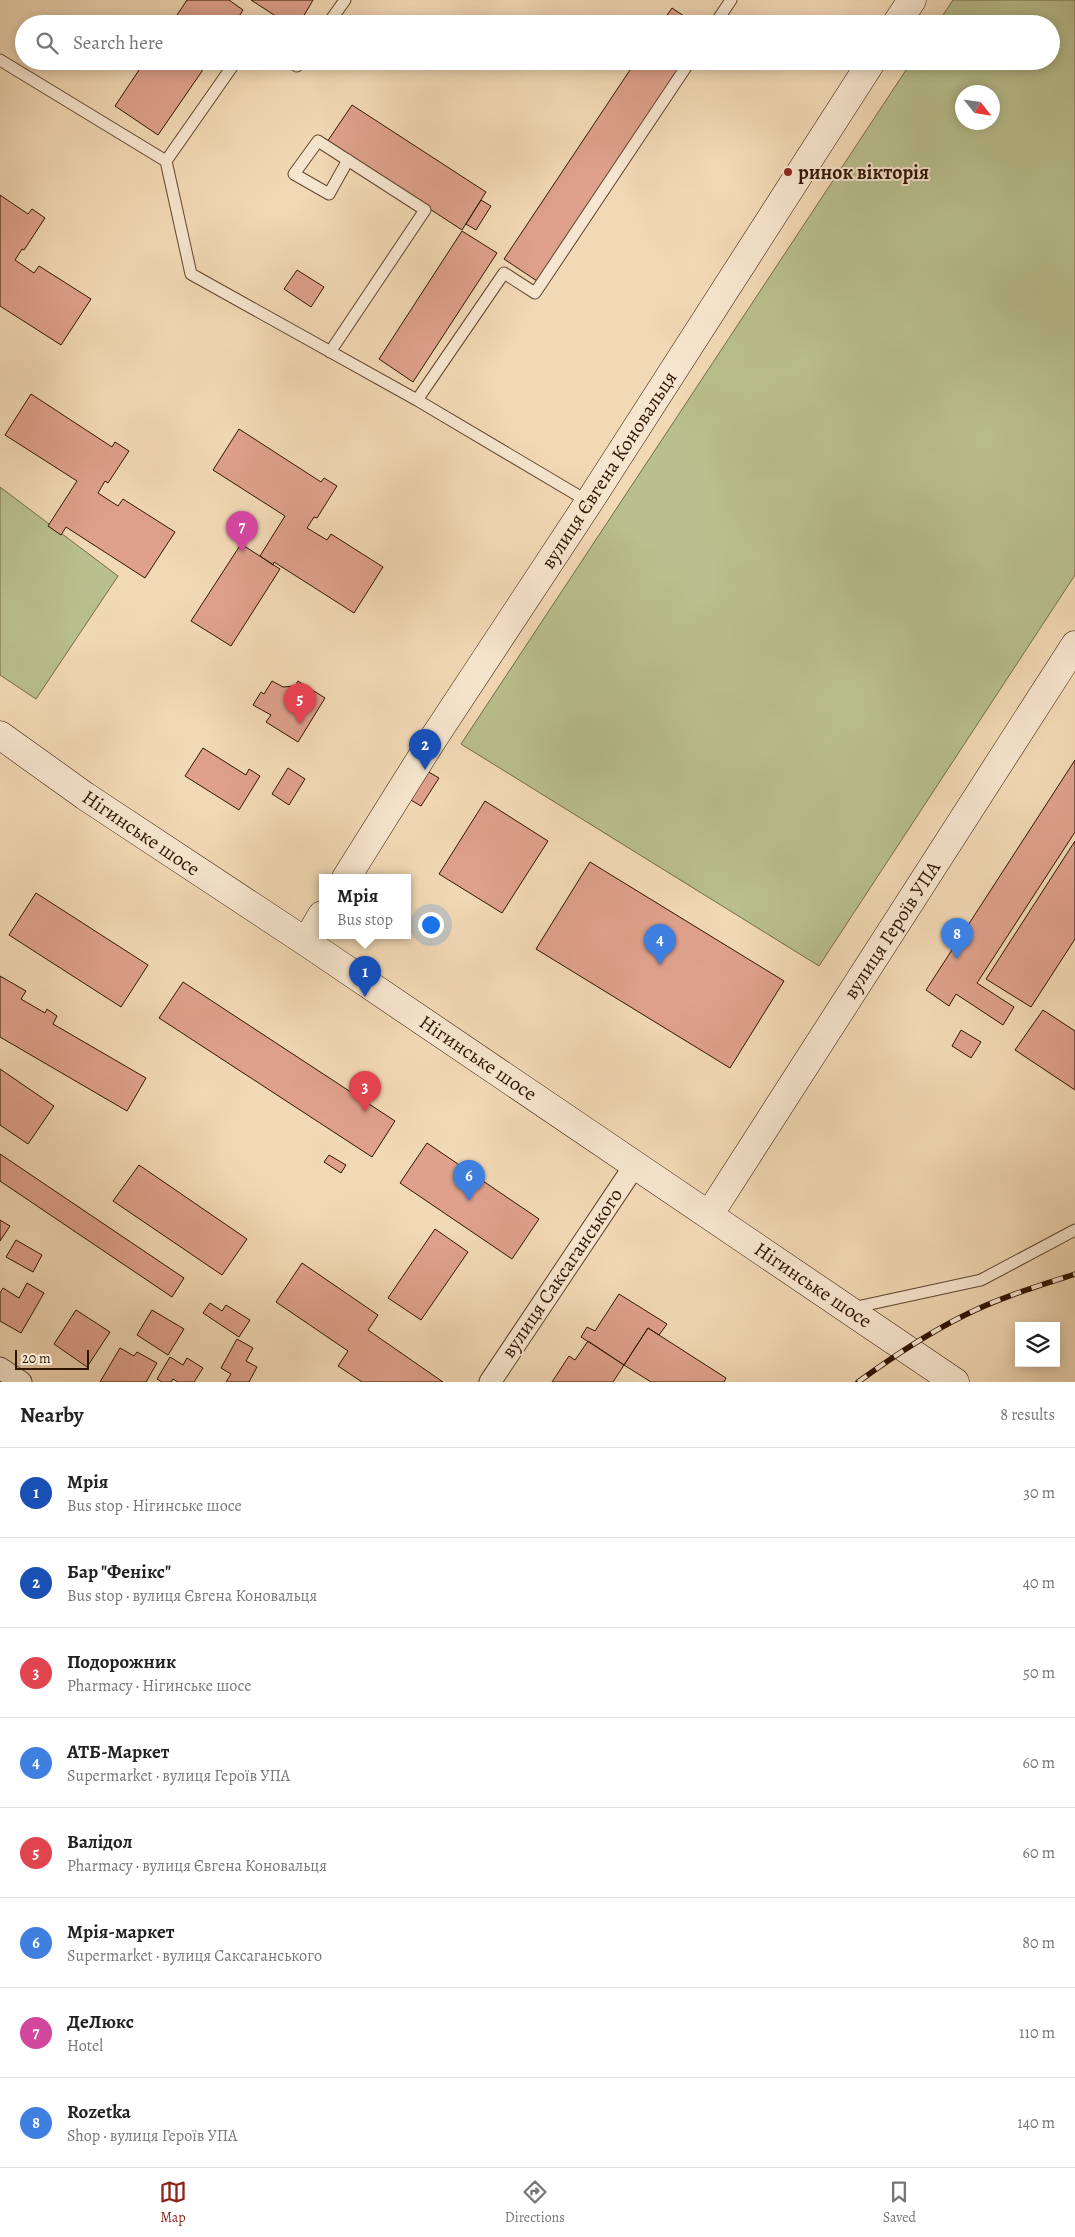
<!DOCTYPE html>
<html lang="en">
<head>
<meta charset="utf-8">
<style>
	:root { --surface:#fff; --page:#f2f2f2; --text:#222; --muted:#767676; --line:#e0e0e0; --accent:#8f2418 }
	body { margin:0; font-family:Alegreya,serif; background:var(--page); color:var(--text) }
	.controls { position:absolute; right:15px; bottom:15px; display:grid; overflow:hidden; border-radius:0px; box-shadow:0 2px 12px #0003 }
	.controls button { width:45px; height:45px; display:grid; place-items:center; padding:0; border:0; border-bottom:1px solid var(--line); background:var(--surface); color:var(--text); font:25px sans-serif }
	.compass { position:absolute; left:955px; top:85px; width:45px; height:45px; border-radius:50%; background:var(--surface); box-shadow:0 2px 12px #0003; rotate:120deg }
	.scale { position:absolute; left:15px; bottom:12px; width:74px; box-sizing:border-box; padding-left:5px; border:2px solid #301402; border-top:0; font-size:14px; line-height:18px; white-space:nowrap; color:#301402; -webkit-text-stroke:4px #f7e6cf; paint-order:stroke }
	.you { position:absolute; left:430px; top:924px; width:18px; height:18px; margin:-12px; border:4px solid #fff; border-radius:50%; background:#1a73e8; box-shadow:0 0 0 8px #1a73e833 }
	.badge { display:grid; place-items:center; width:32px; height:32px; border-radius:50%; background:var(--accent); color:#fff; font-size:16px; font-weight:700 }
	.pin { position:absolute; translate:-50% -41px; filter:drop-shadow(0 1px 2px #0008) }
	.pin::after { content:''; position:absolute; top:26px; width:18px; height:15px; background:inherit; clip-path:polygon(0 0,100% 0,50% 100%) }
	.popup { position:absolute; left:319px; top:874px; width:92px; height:65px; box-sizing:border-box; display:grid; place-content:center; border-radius:0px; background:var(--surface); filter:drop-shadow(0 1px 4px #0005); font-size:16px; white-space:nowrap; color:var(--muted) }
	.popup b { font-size:19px; color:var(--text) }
	.popup::after { content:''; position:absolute; left:50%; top:100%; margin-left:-10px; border:10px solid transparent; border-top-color:var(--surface) }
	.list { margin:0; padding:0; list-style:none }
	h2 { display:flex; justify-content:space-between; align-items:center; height:65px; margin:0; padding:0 20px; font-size:21px }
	h2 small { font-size:16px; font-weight:400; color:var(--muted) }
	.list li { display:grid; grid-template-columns:32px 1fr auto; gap:15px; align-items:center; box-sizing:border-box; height:90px; padding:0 20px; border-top:1px solid var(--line) }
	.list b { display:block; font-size:19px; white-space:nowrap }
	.list p { margin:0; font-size:16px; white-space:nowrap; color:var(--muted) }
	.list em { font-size:16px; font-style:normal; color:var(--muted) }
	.icon { flex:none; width:28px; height:28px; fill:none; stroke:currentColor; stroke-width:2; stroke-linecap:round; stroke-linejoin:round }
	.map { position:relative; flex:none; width:1075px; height:1382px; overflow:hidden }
	.search { position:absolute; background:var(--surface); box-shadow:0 2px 12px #0003; left:15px; right:15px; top:15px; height:55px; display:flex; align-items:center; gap:12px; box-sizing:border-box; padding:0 18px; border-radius:28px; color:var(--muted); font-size:19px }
	.sheet { height:785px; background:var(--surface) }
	nav { display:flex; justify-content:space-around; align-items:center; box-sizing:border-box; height:70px; border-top:1px solid var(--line); background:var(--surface); font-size:14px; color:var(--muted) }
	nav a { display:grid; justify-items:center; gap:2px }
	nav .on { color:var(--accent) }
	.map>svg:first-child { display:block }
	.green { fill:#b9bf8e; stroke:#746a48; fill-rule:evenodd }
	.building { fill:#dfa18c; stroke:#301402 }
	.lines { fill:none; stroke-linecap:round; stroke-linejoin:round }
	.lane-casing { stroke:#60452f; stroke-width:13 }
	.street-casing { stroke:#60452f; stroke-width:23 }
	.secondary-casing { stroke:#301402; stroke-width:29 }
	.lane { stroke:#f7e6cf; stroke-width:11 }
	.street { stroke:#f7e6cf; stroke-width:21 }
	.secondary { stroke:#f7e6cf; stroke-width:28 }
	.rail-casing { stroke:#301402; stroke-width:5.5 }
	.rail { stroke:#f7e6cf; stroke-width:4; stroke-dasharray:11; stroke-linecap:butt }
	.poi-dot { fill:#8f2418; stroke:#f7e6cf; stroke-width:2 }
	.labels { text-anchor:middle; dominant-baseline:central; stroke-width:4; stroke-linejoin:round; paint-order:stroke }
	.poi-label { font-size:20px; font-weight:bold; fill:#301402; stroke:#f7e6cf; text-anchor:start }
	.street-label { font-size:20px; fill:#301402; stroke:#f7e6cf }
</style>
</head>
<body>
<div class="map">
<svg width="1075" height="1382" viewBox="0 0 1075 1382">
	<rect width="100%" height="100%" fill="#f2d9b5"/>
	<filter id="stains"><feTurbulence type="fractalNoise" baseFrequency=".004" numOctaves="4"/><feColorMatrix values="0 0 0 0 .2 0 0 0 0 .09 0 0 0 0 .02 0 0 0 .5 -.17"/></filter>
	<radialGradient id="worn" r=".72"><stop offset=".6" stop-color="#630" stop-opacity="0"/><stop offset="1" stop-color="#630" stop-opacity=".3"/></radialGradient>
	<path class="green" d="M953 0H1075V575L819 966 461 744 912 61H1051V24H937ZM962 92H992V122H962Z
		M0 487 118 576 36 699 0 675Z"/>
	<path class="building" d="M187 0H229L243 10 234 24H171Z
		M251 0H313L299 24H288Z
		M672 8 696 24H661Z
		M145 61H209L158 135 115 106Z
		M636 61H684L537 281 504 259Z
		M352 105 486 192 462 230 327 142Z
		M0 195 28 214 32 209 45 218 24 250 22 249 15 260 34 273 39 266 91 299 61 345 0 306Z
		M481 200 491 206 476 230 466 224Z
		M462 231 497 253 413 382 379 359Z
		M297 270 324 287 311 307 284 289Z
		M31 394 112 447 115 442 129 451 108 483 105 481 98 493 118 506 123 499 175 532 145 578 66 527 61 535 48 526 77 481 5 435Z
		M239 429 321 482 324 478 337 486 317 518 314 517 307 528 327 540 331 534 383 567 354 613 274 562 273 565 260 556 285 516 213 470Z
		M241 544 280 569 231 646 191 621Z
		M272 681 283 687 295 686 298 681 325 698 298 742 266 722 271 715 253 705 261 692 264 694Z
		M203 748 246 775 249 769 260 776 239 810 185 776Z
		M1075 760V832L977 983 1014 1007 1003 1025 956 994 949 1006 926 990Z
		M288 768 305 779 289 805 272 794Z
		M427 771 439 778 421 806 409 799Z
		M485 801 548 841 502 913 439 874Z
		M1075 841V939L1031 1007 986 979Z
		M590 862 784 981 730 1068 536 949Z
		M36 893 148 965 121 1007 9 935Z
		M0 976 26 991 21 999 45 1013 47 1009 57 1016 53 1024 146 1078 127 1111 0 1037Z
		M183 982 395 1121 372 1157 159 1018Z
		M1043 1010 1075 1031V1090L1015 1050Z
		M961 1030 981 1042 971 1058 952 1046Z
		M0 1069 54 1106 28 1144 0 1125Z
		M427 1143 539 1219 512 1259 400 1183Z
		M0 1154 184 1278 172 1297 0 1181Z
		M329 1155 346 1165 341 1173 324 1162Z
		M139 1165 247 1239 222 1275 113 1201Z
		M0 1220 10 1226 0 1241Z
		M435 1229 468 1252 421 1320 388 1298Z
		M16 1240 42 1255 33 1272 6 1257Z
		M302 1263 378 1315 368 1330 443 1382H362L338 1366 348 1351 276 1302Z
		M27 1283 44 1293 21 1333 0 1321V1293L3 1288 19 1298Z
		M619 1294 667 1324 659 1335 648 1328 624 1365 581 1337 587 1327 595 1331Z
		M210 1303 222 1311 226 1305 250 1320 239 1337 203 1313Z
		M76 1310 110 1332 87 1367 54 1344Z
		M152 1310 184 1329 168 1355 137 1335Z
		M648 1328 726 1378 724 1382H651L624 1365Z
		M237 1339 253 1348 246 1361 257 1367 249 1382H226L231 1374 221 1368Z
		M588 1341 624 1365 613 1382H552L569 1356 575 1360Z
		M120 1348 134 1356 137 1352 157 1363 146 1382H100Z
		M170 1357 183 1365 187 1358 203 1368 194 1382H178L173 1379 171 1382H162L157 1379Z"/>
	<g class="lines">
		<defs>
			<path id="lane" d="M328 24 345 0
				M715 24 731 0
				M0 60 166 161 236 61
				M289 61 297 66 300 61
				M166 161 191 274 417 400
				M330 352 425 210 318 141 294 174 329 194 348 160
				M589 502 417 400 504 273 535 293 690 61
				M852 1308 981 1280 1075 1230"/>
			<path id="street" d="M0 1368 21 1382
				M490 1382 635 1165"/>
			<path id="secondary" d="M896 24 912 0
				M0 735 85 796 306 942 955 1382
				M346 878 433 739 589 502 872 61
				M306 942 322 915
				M709 1215 1075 645"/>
		</defs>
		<use href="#lane" class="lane-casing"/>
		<use href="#street" class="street-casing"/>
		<use href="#secondary" class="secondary-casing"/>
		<use href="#lane" class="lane"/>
		<use href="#street" class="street"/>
		<use href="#secondary" class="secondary"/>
		<defs>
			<path id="rail" d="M858 1382C891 1358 927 1334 963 1316 998 1298 1038 1286 1075 1274"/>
		</defs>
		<use href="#rail" class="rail-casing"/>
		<use href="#rail" class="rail"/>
	</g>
	<circle class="poi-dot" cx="788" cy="172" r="5"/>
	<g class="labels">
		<g class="poi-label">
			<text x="798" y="172">ринок вікторія</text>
		</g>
		<g class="street-label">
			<text transform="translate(609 470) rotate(-57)">вулиця Євгена Коновальця</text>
			<text transform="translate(141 833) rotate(34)">Нігинське шосе</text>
			<text transform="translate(892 930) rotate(-57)">вулиця Героїв УПА</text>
			<text transform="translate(478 1058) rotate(34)">Нігинське шосе</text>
			<text transform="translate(562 1273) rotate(-56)">вулиця Саксаганського</text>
			<text transform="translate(813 1285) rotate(34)">Нігинське шосе</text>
		</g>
	</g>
	<rect width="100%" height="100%" filter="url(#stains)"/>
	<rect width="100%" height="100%" fill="url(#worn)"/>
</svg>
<div class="controls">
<button><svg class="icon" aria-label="layers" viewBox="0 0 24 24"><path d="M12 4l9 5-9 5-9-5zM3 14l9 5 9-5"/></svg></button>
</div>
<svg class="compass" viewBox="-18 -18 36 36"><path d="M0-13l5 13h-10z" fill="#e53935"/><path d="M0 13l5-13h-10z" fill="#767676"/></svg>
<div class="scale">20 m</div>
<div class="you"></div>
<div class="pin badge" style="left:365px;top:997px;background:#1a4fb4">1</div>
<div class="popup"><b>Мрія</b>Bus stop</div>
<div class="pin badge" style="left:425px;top:770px;background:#1a4fb4">2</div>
<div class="pin badge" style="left:365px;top:1112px;background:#e0444e">3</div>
<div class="pin badge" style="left:660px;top:965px;background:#3f7fe0">4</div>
<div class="pin badge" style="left:300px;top:724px;background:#e0444e">5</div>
<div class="pin badge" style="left:469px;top:1201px;background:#3f7fe0">6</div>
<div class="pin badge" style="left:242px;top:552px;background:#d1479c">7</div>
<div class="pin badge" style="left:957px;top:959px;background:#3f7fe0">8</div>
<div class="search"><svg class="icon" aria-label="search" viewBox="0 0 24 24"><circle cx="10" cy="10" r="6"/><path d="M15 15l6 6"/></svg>Search here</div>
</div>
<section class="sheet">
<h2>Nearby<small>8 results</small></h2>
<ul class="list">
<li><span class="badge" style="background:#1a4fb4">1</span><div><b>Мрія</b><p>Bus stop · Нігинське шосе</p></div><em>30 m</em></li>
<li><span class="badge" style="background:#1a4fb4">2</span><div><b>Бар &quot;Фенікс&quot;</b><p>Bus stop · вулиця Євгена Коновальця</p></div><em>40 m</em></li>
<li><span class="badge" style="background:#e0444e">3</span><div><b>Подорожник</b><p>Pharmacy · Нігинське шосе</p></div><em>50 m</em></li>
<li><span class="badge" style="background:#3f7fe0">4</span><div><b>АТБ-Маркет</b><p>Supermarket · вулиця Героїв УПА</p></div><em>60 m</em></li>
<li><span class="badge" style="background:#e0444e">5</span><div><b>Валідол</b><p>Pharmacy · вулиця Євгена Коновальця</p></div><em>60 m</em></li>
<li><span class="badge" style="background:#3f7fe0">6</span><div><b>Мрія-маркет</b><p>Supermarket · вулиця Саксаганського</p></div><em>80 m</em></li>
<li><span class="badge" style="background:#d1479c">7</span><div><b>ДеЛюкс</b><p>Hotel</p></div><em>110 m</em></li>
<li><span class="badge" style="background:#3f7fe0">8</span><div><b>Rozetka</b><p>Shop · вулиця Героїв УПА</p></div><em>140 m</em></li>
</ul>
</section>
<nav>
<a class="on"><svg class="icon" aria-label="map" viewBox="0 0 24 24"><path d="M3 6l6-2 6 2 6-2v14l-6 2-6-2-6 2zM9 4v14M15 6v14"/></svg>Map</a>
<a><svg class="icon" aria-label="directions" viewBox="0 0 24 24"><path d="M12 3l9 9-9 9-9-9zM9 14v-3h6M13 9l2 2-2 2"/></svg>Directions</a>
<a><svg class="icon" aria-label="saved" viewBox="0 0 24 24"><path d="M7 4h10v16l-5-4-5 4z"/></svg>Saved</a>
</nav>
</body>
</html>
